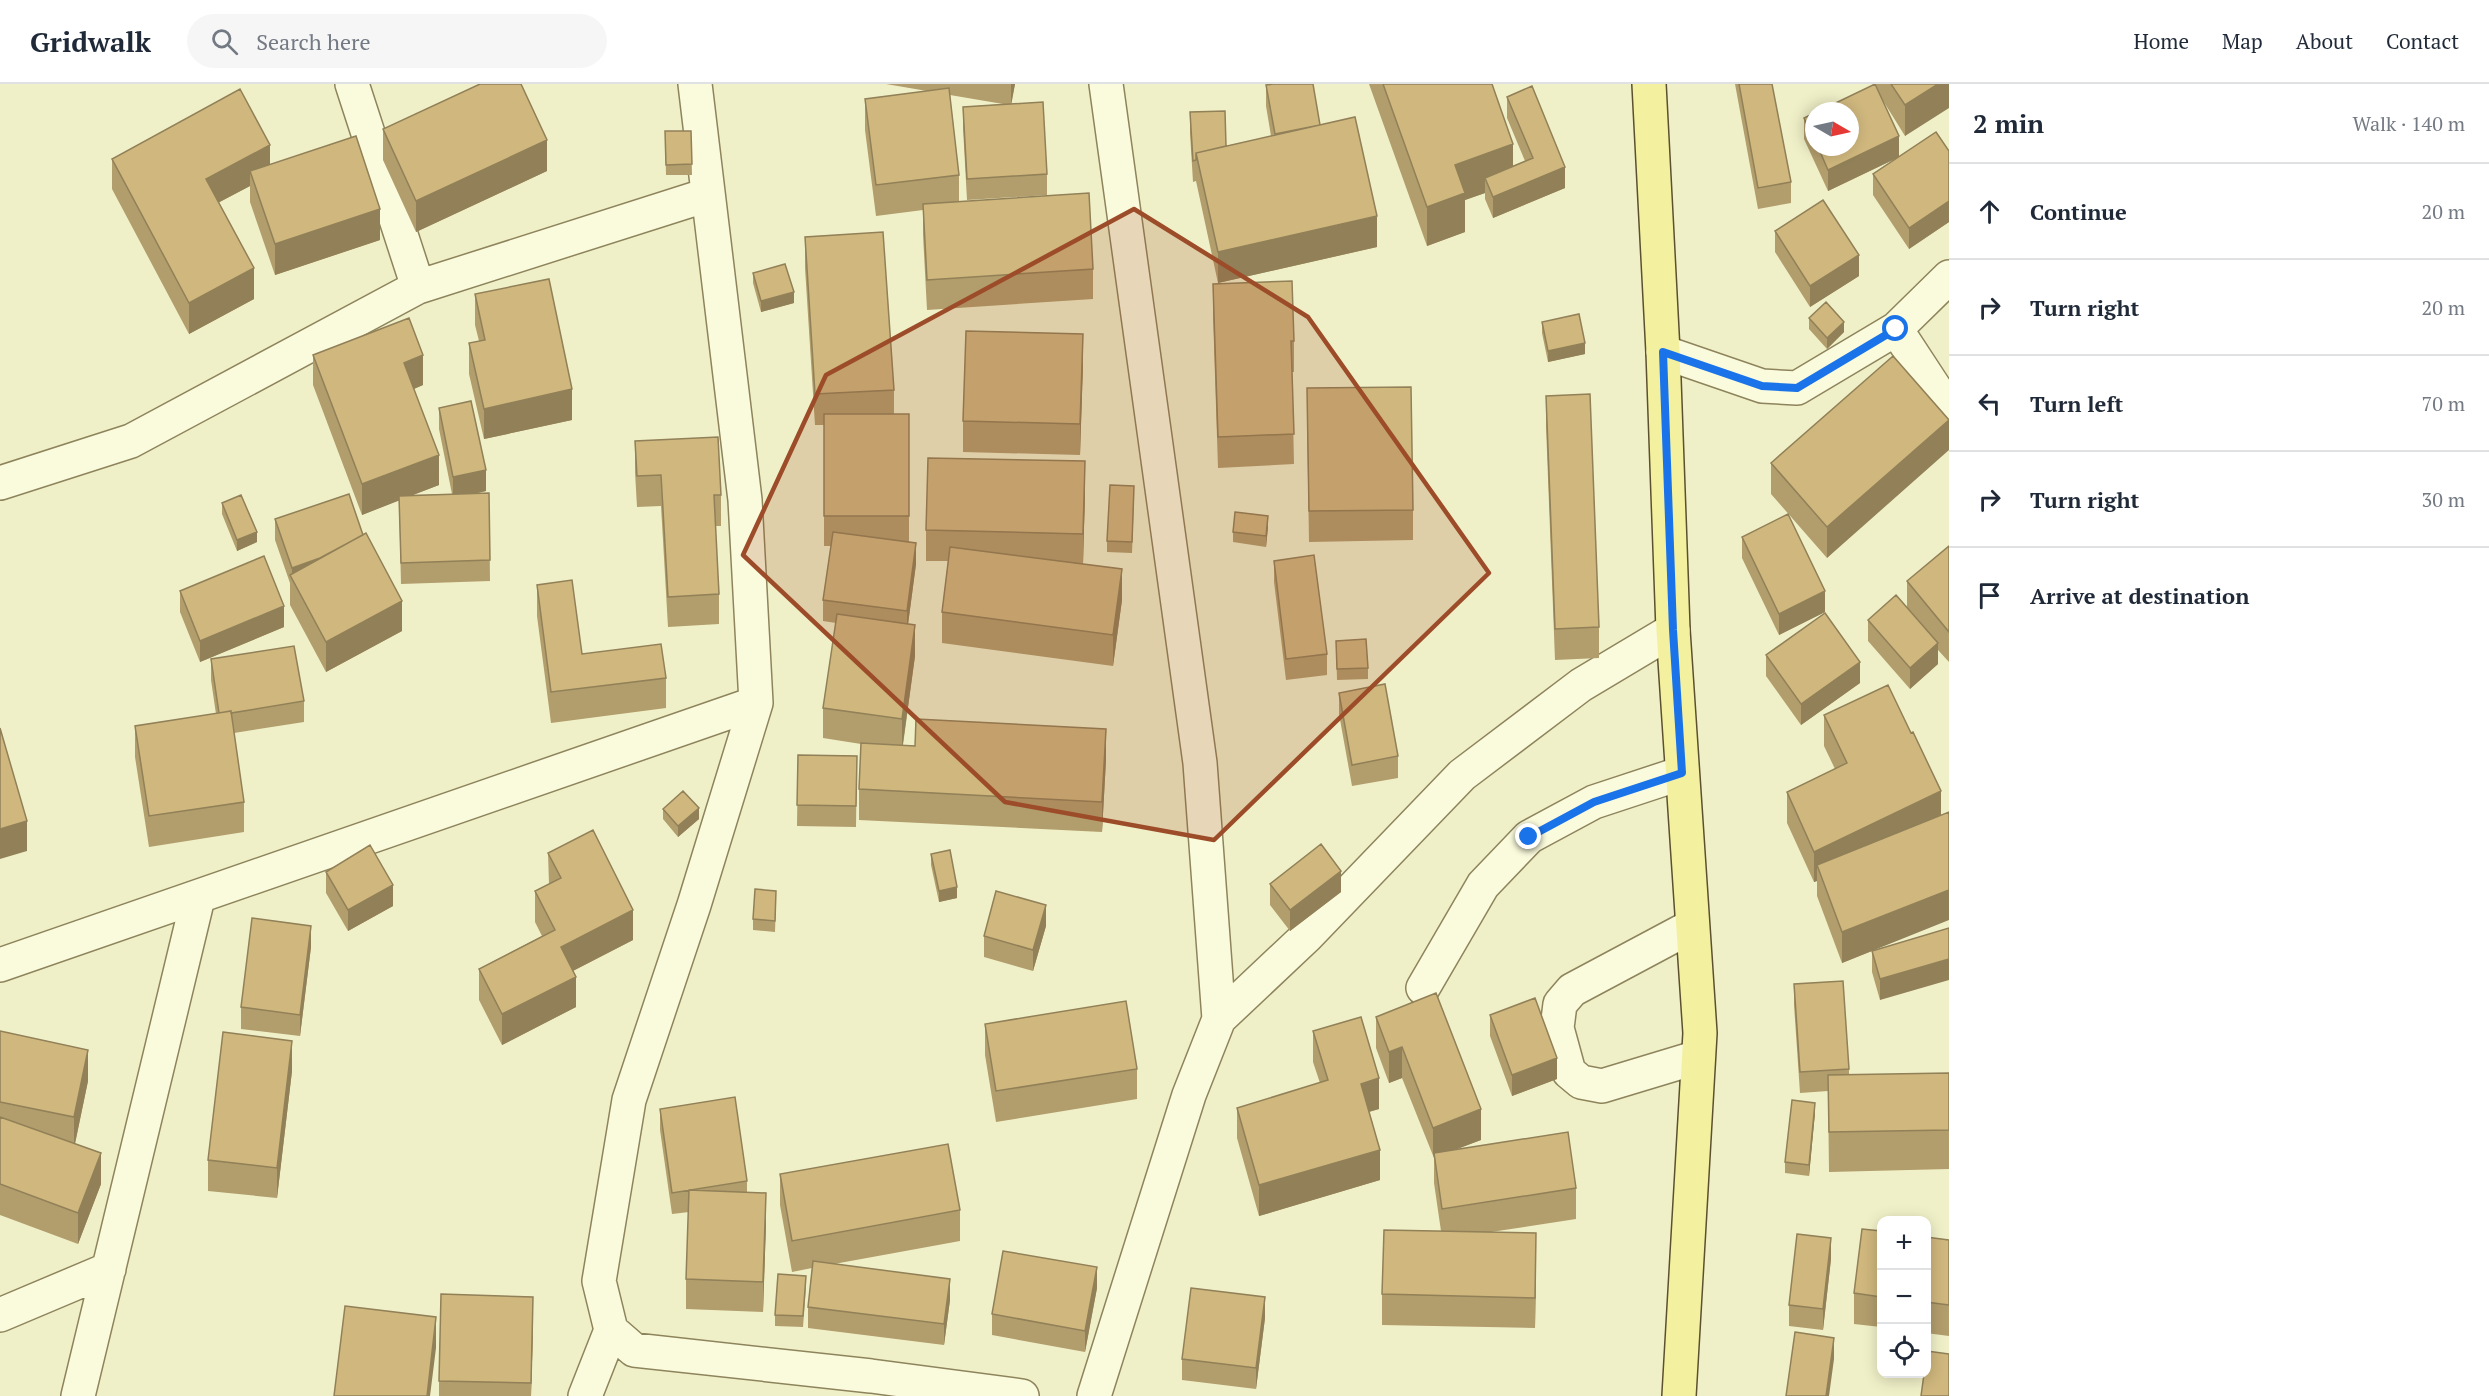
<!DOCTYPE html>
<html lang="en">
<head>
<meta charset="utf-8">
<style>
	:root { --surface:#fff; --page:#f6f6f7; --text:#1f2937; --muted:#747a83; --line:#e0e1e3 }
	body { margin:0; font-family:"PT Serif",serif; background:var(--page); color:var(--text) }
	.controls { position:absolute; right:18px; bottom:18px; display:grid; overflow:hidden; border-radius:12px; box-shadow:0 3px 15px #0003 }
	.controls button { width:54px; height:54px; display:grid; place-items:center; padding:0; border:0; border-bottom:2px solid var(--line); background:var(--surface); color:var(--text); font:30px sans-serif }
	.compass { position:absolute; left:1805px; top:18px; width:54px; height:54px; border-radius:50%; background:var(--surface); box-shadow:0 3px 15px #0003; rotate:99deg }
	.stop { position:absolute; width:18px; height:18px; margin:-14px; border:4px solid #1a73e8; border-radius:50%; background:#fff }
	.stop.end { background:#1a73e8; border-color:#fff; box-shadow:0 2px 6px #0008 }
	.list { margin:0; padding:0; list-style:none }
	h2 { display:flex; justify-content:space-between; align-items:center; height:78px; margin:0; padding:0 24px; font-size:26px }
	h2 small { font-size:20px; font-weight:400; color:var(--muted) }
	.list li { display:grid; grid-template-columns:39px 1fr auto; gap:18px; align-items:center; box-sizing:border-box; height:96px; padding:0 24px; border-top:2px solid var(--line) }
	.list b { display:block; font-size:22px; white-space:nowrap }
	.list em { font-size:20px; font-style:normal; color:var(--muted) }
	.icon { flex:none; width:33px; height:33px; fill:none; stroke:currentColor; stroke-width:2; stroke-linecap:round; stroke-linejoin:round }
	.map { position:relative; flex:none; width:1949px; height:1312px; overflow:hidden }
	header { display:flex; align-items:center; gap:36px; box-sizing:border-box; height:84px; padding:0 30px; background:var(--surface); border-bottom:2px solid var(--line) }
	header strong { font-size:28px }
	nav { display:flex; gap:33px; margin-inline-start:auto; font-size:21px }
	.search { width:420px; height:54px; background:var(--page); display:flex; align-items:center; gap:15px; box-sizing:border-box; padding:0 21px; border-radius:33px; color:var(--muted); font-size:22px }
	main { display:flex }
	aside { flex:1; background:var(--surface) }
	.map>svg:first-child { display:block }
	.lines { fill:none; stroke-linecap:round; stroke-linejoin:round }
	.minor-casing { stroke:#8d845c; stroke-width:36 }
	.major-casing { stroke:#5b5030; stroke-width:36 }
	.minor { stroke:#fafadc; stroke-width:33 }
	.major { stroke:#f3f1a0; stroke-width:33 }
	.wall { fill:#b29d6c }
	.shaded-wall { fill:#918058 }
	.building { fill:#cfb77d; stroke:#918058; stroke-width:1.5 }
	.route { stroke:#1a73e8; stroke-width:8 }
	.marked { fill:#9d4c2a; fill-opacity:0.2; stroke:#9d4c2a; stroke-width:4.5; stroke-linejoin:round }
</style>
</head>
<body>
<header>
<strong>Gridwalk</strong>
<div class="search"><svg class="icon" aria-label="search" viewBox="0 0 24 24"><circle cx="10" cy="10" r="6"/><path d="M15 15l6 6"/></svg>Search here</div>
<nav><a>Home</a><a>Map</a><a>About</a><a>Contact</a></nav>
</header>
<main>
<div class="map">
<svg width="1949" height="1312" viewBox="0 0 1949 1312">
	<rect width="100%" height="100%" fill="#f0f0c8"/>
	<g class="lines">
		<defs>
			<path id="minor" d="M352 0 418 203
				M695 0 745 416 756 619 694 821 629 1016 599 1197 611 1246 634 1266 871 1292 1022 1312
				M1106 0 1200 679 1219 935
				M1896 245 1949 326
				M1663 268 1762 302 1797 304 1896 245 1949 193
				M0 399 131 357 418 203 707 111
				M1692 842 1572 906 1560 920 1557 944 1569 988 1581 998 1602 1002 1698 973
				M0 881 756 619
				M1423 904 1483 801 1529 753 1594 718 1682 689
				M0 1231 109 1185
				M78 1312 198 814
				M585 1312 611 1246
				M1094 1312 1189 1011 1219 935 1306 853 1462 691 1581 601 1673 546"/>
			<path id="major" d="M1649 0 1663 268 1673 546 1700 949 1679 1312"/>
		</defs>
		<use href="#minor" class="minor-casing"/>
		<use href="#major" class="major-casing"/>
		<use href="#minor" class="minor"/>
		<use href="#major" class="major"/>
	</g>
	<path class="wall" d="M886 0H1015L1011 20 1047 90V111L967 116 963 44V23L1003 20 950 11 959 91V118L1093 185V215L927 226 923 151V126L876 132 865 46V15L927 7Z
		M1369 0H1492L1513 82 1525 77 1507 34V13L1565 104 1493 134 1485 115V109L1465 116V148L1427 162Z
		M1735 0H1772L1791 98V119L1758 125Z
		M1873 0H1949L1905 52 1882 15 1899 73 1949 67V138L1909 165 1873 111V90L1895 75 1828 107 1804 55V34L1814 29V63H1850Z
		M1266 1 1320 41 1377 163 1218 199 1196 97 1193 98 1190 49V28L1226 62 1271 52 1266 22Z
		M383 45 547 87 416 148 383 76Z
		M665 47H691L692 91H666Z
		M112 75 270 81 380 156 275 191 250 118V102L218 119 254 215 189 250 112 105Z
		M1775 147 1859 192 1810 223 1775 168Z
		M805 153 894 306V330H909V458L916 480 908 540 915 572 903 661 1106 676 1102 748 859 736V705L861 660 823 654V624L836 539 823 537V516L831 462H824V341H815L805 184Z
		M753 189 794 219 761 228 753 199Z
		M1213 200 1294 257V288H1292L1294 380 1218 384 1213 231Z
		M475 210 572 336 484 355 469 290V259L479 257 475 241Z
		M1809 234 1844 248 1827 265 1809 245Z
		M1542 238 1585 270 1548 278 1542 249Z
		M313 271 423 301 414 305 439 401 412 411 452 410 439 345V324L486 407 475 410 489 409 490 497 401 500 399 416 362 431 313 301Z
		M1083 280 1080 371 963 368V337Z
		M1546 312 1599 543V574L1555 576 1546 342Z
		M1307 335 1413 426V456L1309 458Z
		M1949 336 1827 474 1771 410V379Z
		M635 357 721 411V442H715L719 510V540L668 543 661 422 637 423 635 388Z
		M1085 408 1083 480 1122 516 1113 582 942 559V528L948 477H926V446Z
		M1134 413 1132 469 1107 468V457Z
		M222 419 257 458 237 467 222 430Z
		M275 435 363 451 402 547 326 588 290 521V499L275 456Z
		M1268 443 1266 463 1233 458V448Z
		M1742 453 1825 528 1779 551 1742 474Z
		M1949 462V578L1938 566V580L1910 605 1868 557V536L1907 523V497Z
		M1274 477 1327 570V591L1286 596 1274 498Z
		M537 501 582 570 666 594V624L551 639 537 532Z
		M180 507 284 543 200 578 180 528Z
		M1336 557 1368 584V595L1337 596Z
		M1766 571 1860 599 1801 641 1766 592Z
		M211 575 304 617V638L234 649 244 718V748L149 763 135 673V642L216 630 211 596Z
		M1888 601 1875 866 1949 844 1880 916 1872 888V867L1842 879 1817 812V797L1814 798 1787 739V708L1835 685 1824 662V631Z
		M1339 609 1398 672V694L1352 702 1339 630Z
		M798 671 857 672 856 743 797 742Z
		M663 725 699 735 678 753 663 735Z
		M548 769 633 856 573 887 576 923 502 961 479 916V885L542 852 535 838V807L549 800Z
		M931 770 957 814 939 818 931 781Z
		M326 788 393 822 348 847 326 809Z
		M1270 800 1341 808 1290 847 1270 821Z
		M776 817 775 848 753 846V835Z
		M1046 842 1033 887 984 873V852Z
		M311 863 300 952 241 945V923Z
		M1794 900 1849 985V991L1949 989V1085L1829 1088 1828 1007 1800 1009 1794 921Z
		M1490 931 1557 995 1512 1012 1490 952Z
		M1376 933 1481 1056 1456 1065 1576 1104V1135L1491 1148 1536 1180 1535 1244 1382 1241V1210L1441 1147 1434 1099V1074L1402 994 1389 999 1376 964Z
		M985 940 1137 985V1015L996 1038 985 971Z
		M0 947 88 997 75 1060 101 1100 78 1160 0 1131Z
		M1313 947 1379 1025 1369 1028 1380 1096 1259 1132 1237 1054V1024L1320 999 1313 978Z
		M292 987 277 1114 208 1107V1076Z
		M660 1025 747 1097V1108L766 1140 763 1228 686 1225V1195L689 1128 672 1130 660 1046Z
		M1815 1029 1809 1092 1785 1089V1078Z
		M780 1090 960 1126V1157L834 1180 950 1216 944 1261 808 1244V1223L812 1184 792 1188 780 1121Z
		M1881 1147V1243L1854 1240V1209Z
		M1926 1153 1949 1156V1252L1926 1249Z
		M1831 1175 1823 1246 1789 1242V1221Z
		M806 1203 803 1243 775 1242V1231Z
		M1097 1204 1085 1268 992 1251V1230Z
		M1265 1234 1256 1305 1182 1296V1275Z
		M533 1243 531 1312H439V1297Z"/>
	<path class="shaded-wall" d="M1011 0H1015L1011 22Z
		M1938 0H1949V24L1905 52V21Z
		M1899 52V73L1828 107V86Z
		M547 56V87L416 148V117Z
		M1513 60V99L1485 94V109L1465 116V148L1427 162V123L1455 81Z
		M270 61V91L250 87V102L206 125V95Z
		M1565 83V104L1493 134V113Z
		M1949 117V138L1909 165V144Z
		M380 125V156L275 191V160Z
		M1377 132V163L1218 199V168Z
		M1859 171V192L1810 223V202Z
		M254 184V215L189 250V219Z
		M794 208V219L761 228V217Z
		M1844 238V248L1827 265V254Z
		M1083 250V280L1080 371V340Z
		M1585 259V270L1548 278V267Z
		M423 271V301L404 309V279Z
		M572 305V336L484 355V325Z
		M1949 336V366L1827 474V443Z
		M439 371V401L362 431V400Z
		M1085 377V408L1083 480V450Z
		M486 386V407L453 414V393Z
		M1268 432V443L1266 463V452Z
		M257 448V458L237 467V456Z
		M366 459 292 494V484Z
		M916 459V480L907 548V527Z
		M1122 485V516L1113 582V551Z
		M1825 507V528L1779 551V530Z
		M402 517V547L326 588V558Z
		M284 522V543L200 578V557Z
		M915 541V572L902 666V635Z
		M1938 559V580L1910 605V584Z
		M1860 578V599L1801 641V620Z
		M1106 645V676L1102 748V718Z
		M1941 707V738L1817 781V797L1814 798V768Z
		M699 724V735L678 753V742Z
		M27 737V767L0 775V745Z
		M1341 787V808L1290 847V826Z
		M393 801V822L348 847V826Z
		M957 803V814L939 818V807Z
		M1949 806V836L1842 879V848Z
		M1046 821V842L1033 887V866Z
		M633 826V856L561 893V863Z
		M311 842V863L300 952V931Z
		M1949 875V896L1880 916V895Z
		M576 893V923L502 961V930Z
		M292 957V987L277 1114V1084Z
		M1402 963V994L1389 999V968Z
		M88 966V997L74 1064V1033Z
		M1557 974V995L1512 1012V991Z
		M1379 994V1025L1361 1030V1000Z
		M1815 1019V1029L1809 1092V1081Z
		M1481 1025V1056L1434 1074V1069L1433 1074V1044Z
		M1380 1066V1096L1259 1132V1101Z
		M101 1069V1100L78 1160V1129Z
		M766 1109V1140L763 1228V1198Z
		M1536 1149V1180L1535 1244V1214Z
		M1831 1154V1175L1823 1246V1225Z
		M1097 1183V1204L1085 1268V1247Z
		M950 1195V1216L944 1261V1240Z
		M533 1213V1243L531 1312V1299Z
		M1265 1213V1234L1256 1305V1284Z
		M436 1233V1264L430 1312H427Z
		M1834 1254V1275L1829 1312H1826Z"/>
	<path class="building" d="M480 0H521L547 56 416 117 383 45Z
		M1273 0H1313L1320 41 1275 50 1266 1Z
		M1383 0H1492L1513 60 1455 81 1465 109 1427 123Z
		M1739 0H1772L1791 98 1758 104Z
		M1875 0 1899 52 1828 86 1818 63H1850V27H1819Z
		M1891 0H1938L1905 21Z
		M1532 2 1565 83 1493 113 1485 94 1533 74 1507 13Z
		M949 4 959 91 876 101 865 15Z
		M240 5 270 61 206 95 254 184 189 219 112 75Z
		M1043 18 1047 90 967 95 963 23Z
		M1225 27 1226 62 1196 69V76L1193 77 1190 28Z
		M1814 29V55L1804 34Z
		M1355 33 1377 132 1218 168 1196 69Z
		M665 47H691L692 80 666 81Z
		M1936 48 1949 67V117L1909 144 1873 90Z
		M356 52 380 125 275 160 250 87Z
		M1089 109 1093 185 927 196 923 120Z
		M1823 116 1859 171 1810 202 1775 147Z
		M883 148 894 306 815 310 805 153Z
		M785 180 794 208 761 217 753 189Z
		M549 195 572 305 484 325 469 259 485 256 475 210Z
		M1292 197 1294 257H1291L1294 350 1218 353 1213 200Z
		M1826 218 1844 238 1827 254 1809 234Z
		M1579 230 1585 259 1548 267 1542 238Z
		M409 234 423 271 404 279 439 371 362 400 313 271Z
		M966 247 1083 250 1080 340 963 337Z
		M1893 272 1949 336 1827 443 1771 379Z
		M1411 303 1413 426 1309 427 1307 304Z
		M1590 310 1599 543 1555 545 1546 312Z
		M471 317 486 386 453 393 439 324Z
		M824 330H909V432H824Z
		M718 353 721 411H714L719 510 668 513 661 391 637 392 635 357Z
		M928 374 1085 377 1083 450 926 446Z
		M1110 401 1134 402 1132 458 1107 457Z
		M489 409 490 476 401 479 399 412Z
		M349 410 363 451 320 474 292 484 275 435Z
		M241 411 257 448 237 456 222 419Z
		M1235 428 1268 432 1266 452 1233 448Z
		M1788 430 1825 507 1779 530 1742 453Z
		M833 448 916 459 907 527 823 516Z
		M366 449 402 517 326 558 290 491Z
		M1949 462V548L1907 497Z
		M950 463 1122 485 1113 551 942 528Z
		M1314 471 1327 570 1286 575 1274 477Z
		M264 472 284 522 200 557 180 507Z
		M572 496 582 570 661 560 666 594 551 608 537 501Z
		M1896 511 1938 559 1910 584 1868 536Z
		M1825 529 1860 578 1801 620 1766 571Z
		M837 530 915 541 902 635 823 624Z
		M1366 555 1368 584 1337 585 1336 557Z
		M294 562 304 617 231 629V627L219 629 211 575Z
		M1385 600 1398 672 1352 681 1339 609Z
		M1888 601 1911 649 1913 648 1941 707 1814 768 1787 708 1847 679 1824 631Z
		M231 627 244 718 149 732 135 642Z
		M916 635 1106 645 1102 718 859 705 861 659 915 662Z
		M0 644 27 737 0 745Z
		M798 671 857 672 856 722 797 721Z
		M683 707 699 724 678 742 663 725Z
		M1949 728V806L1842 848 1817 781Z
		M593 746 633 826 561 863 576 893 502 930 479 885 555 846 535 807 561 794 548 769Z
		M1321 760 1341 787 1290 826 1270 800Z
		M370 761 393 801 348 826 326 788Z
		M950 766 957 803 939 807 931 770Z
		M755 805 776 807 775 837 753 835Z
		M996 807 1046 821 1033 866 984 852Z
		M252 834 311 842 300 931 241 923Z
		M1949 844V875L1880 895 1872 867Z
		M1843 897 1849 985 1800 988 1794 900Z
		M1436 909 1481 1025 1433 1044 1402 963 1389 968 1376 933Z
		M1535 914 1557 974 1512 991 1490 931Z
		M1126 917 1137 985 996 1007 985 940Z
		M1361 933 1379 994 1361 1000 1380 1066 1259 1101 1237 1024 1328 996 1313 947Z
		M0 947 88 966 74 1033 0 1018Z
		M223 948 292 957 277 1084 208 1076Z
		M1949 989V1046L1829 1048 1828 991Z
		M735 1013 747 1097 672 1109 660 1025Z
		M1792 1016 1815 1019 1809 1081 1785 1078Z
		M0 1033 101 1069 78 1129 0 1100Z
		M1568 1048 1576 1104 1442 1125 1434 1069Z
		M948 1060 960 1126 792 1157 780 1090Z
		M689 1106 766 1109 763 1198 686 1195Z
		M1862 1145 1881 1147V1213L1854 1209Z
		M1384 1146 1536 1149 1535 1214 1382 1210Z
		M1797 1150 1831 1154 1823 1225 1789 1221Z
		M1926 1153 1949 1156V1221L1926 1218Z
		M1003 1167 1097 1183 1085 1247 992 1230Z
		M813 1177 950 1195 944 1240 808 1223Z
		M778 1190 806 1192 803 1232 775 1231Z
		M1191 1204 1265 1213 1256 1284 1182 1275Z
		M441 1210 533 1213 531 1299 439 1297Z
		M345 1222 436 1233 427 1312H334Z
		M1795 1248 1834 1254 1826 1312H1786Z
		M1926 1267H1927L1949 1270V1312H1921L1924 1290H1926Z"/>
	<g class="lines">
		<path class="route" d="M1529 753 1594 718 1682 689 1673 546 1663 268 1762 302 1797 304 1896 245"/>
	</g>
	<path class="marked" d="M1134 125 1308 233 1489 489 1214 756 1005 718 743 471 826 291Z"/>
</svg>
<div class="controls">
<button>+</button>
<button>−</button>
<button><svg class="icon" aria-label="locate" viewBox="0 0 24 24"><circle cx="12" cy="12" r="6"/><path d="M12 2v4M12 18v4M2 12h4M18 12h4"/></svg></button>
</div>
<svg class="compass" viewBox="-18 -18 36 36"><path d="M0-13l5 13h-10z" fill="#e53935"/><path d="M0 13l5-13h-10z" fill="#747a83"/></svg>
<div class="stop" style="left:1896px;top:245px"></div>
<div class="stop end" style="left:1529px;top:753px"></div>
</div>
<aside>
<h2>2 min<small>Walk · 140 m</small></h2>
<ul class="list">
<li><svg class="icon" aria-label="ahead" viewBox="0 0 24 24"><path d="M12 20V5M6 11l6-6 6 6"/></svg><div><b>Continue</b></div><em>20 m</em></li>
<li><svg class="icon" aria-label="right" viewBox="0 0 24 24"><path d="M7 20v-9h11M14 6l5 5-5 5"/></svg><div><b>Turn right</b></div><em>20 m</em></li>
<li><svg class="icon" aria-label="left" viewBox="0 0 24 24"><path d="M17 20v-9H6M10 6l-5 5 5 5"/></svg><div><b>Turn left</b></div><em>70 m</em></li>
<li><svg class="icon" aria-label="right" viewBox="0 0 24 24"><path d="M7 20v-9h11M14 6l5 5-5 5"/></svg><div><b>Turn right</b></div><em>30 m</em></li>
<li><svg class="icon" aria-label="arrive" viewBox="0 0 24 24"><path d="M6 21V4h12l-3 4 3 4H6"/></svg><div><b>Arrive at destination</b></div></li>
</ul>
</aside>
</main>
</body>
</html>
